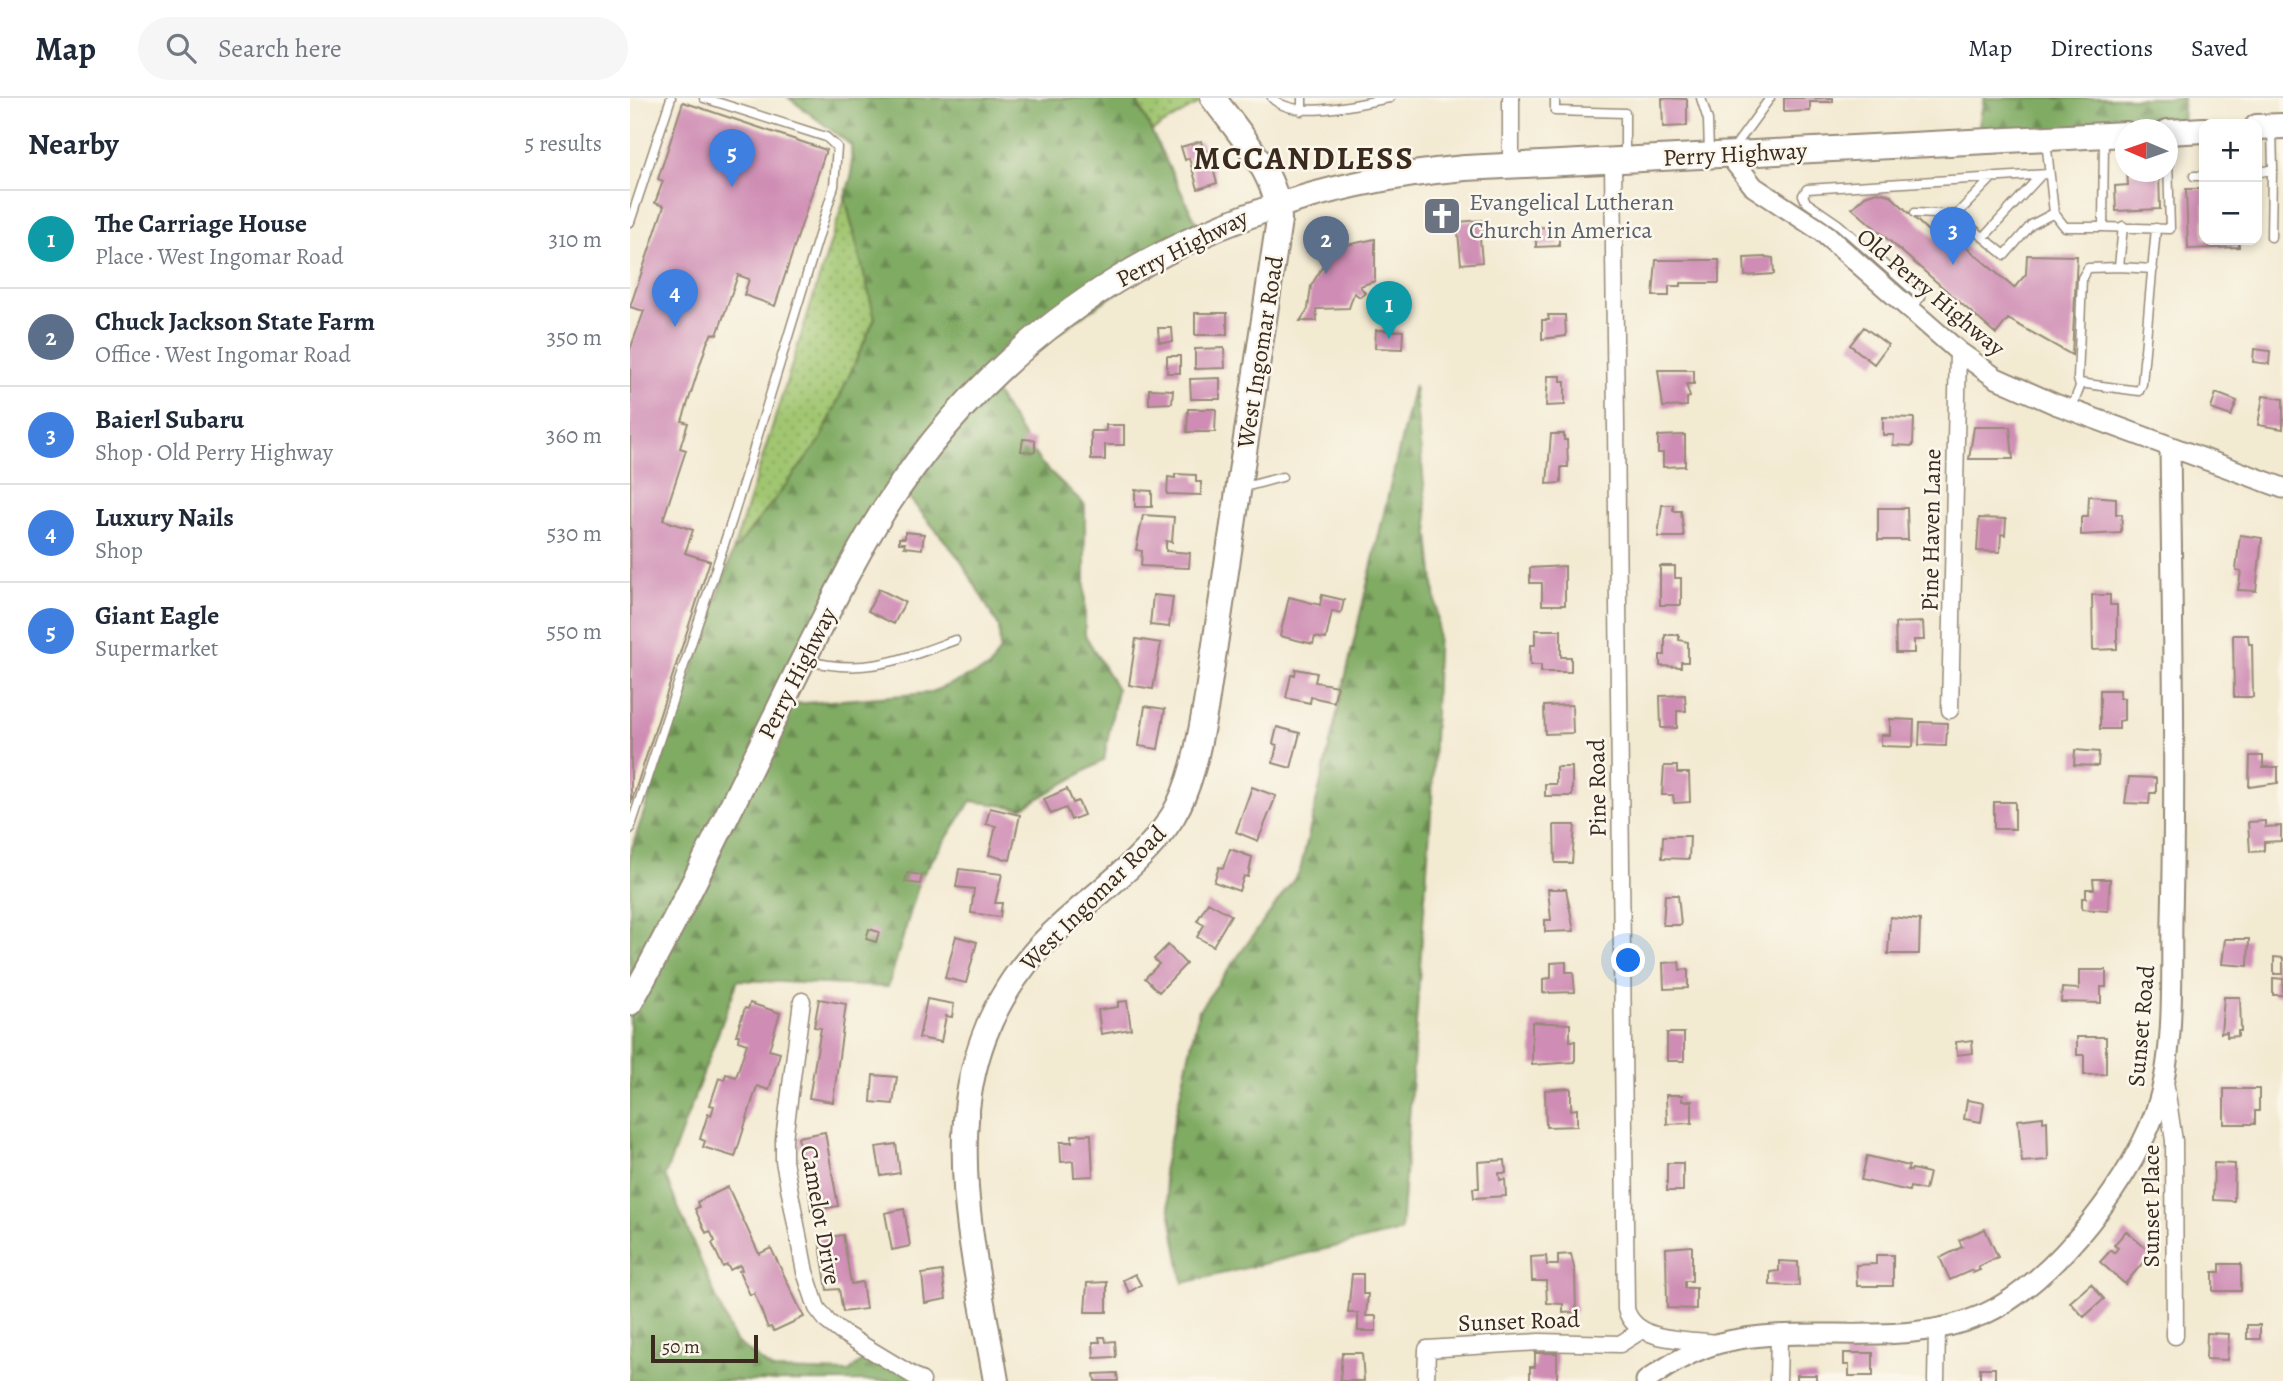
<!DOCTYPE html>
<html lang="en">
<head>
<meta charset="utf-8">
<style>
	:root { --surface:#fff; --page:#f6f6f7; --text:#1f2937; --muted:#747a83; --line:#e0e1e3; --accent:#0f766e }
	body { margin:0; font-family:Alegreya,serif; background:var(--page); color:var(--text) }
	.controls { position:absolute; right:21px; top:21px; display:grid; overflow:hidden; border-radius:14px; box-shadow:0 4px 10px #0003 }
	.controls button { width:63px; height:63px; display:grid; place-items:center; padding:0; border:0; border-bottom:2px solid var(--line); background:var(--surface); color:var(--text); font:35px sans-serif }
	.compass { position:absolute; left:1485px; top:21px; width:63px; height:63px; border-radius:50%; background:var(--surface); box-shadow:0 4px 10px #0003; rotate:272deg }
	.scale { position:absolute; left:21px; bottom:18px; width:107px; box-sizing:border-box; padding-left:7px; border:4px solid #3b2a1e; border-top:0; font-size:19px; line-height:24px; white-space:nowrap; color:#3b2a1e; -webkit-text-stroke:5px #fbf7ec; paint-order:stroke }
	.you { position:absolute; left:999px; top:863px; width:24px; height:24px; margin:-18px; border:5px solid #fff; border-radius:50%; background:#1a73e8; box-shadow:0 0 0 10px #1a73e833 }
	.badge { display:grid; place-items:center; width:46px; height:46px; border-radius:50%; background:var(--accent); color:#fff; font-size:23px; font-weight:700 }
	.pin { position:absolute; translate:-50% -58px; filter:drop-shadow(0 2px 4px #0008) }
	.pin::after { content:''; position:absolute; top:37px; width:24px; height:21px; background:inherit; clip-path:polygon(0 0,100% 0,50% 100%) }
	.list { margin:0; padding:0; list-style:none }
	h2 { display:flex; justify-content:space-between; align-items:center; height:91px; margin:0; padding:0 28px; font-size:30px }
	h2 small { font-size:23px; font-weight:400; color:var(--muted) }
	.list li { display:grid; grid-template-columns:46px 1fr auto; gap:21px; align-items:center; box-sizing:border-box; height:98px; padding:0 28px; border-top:2px solid var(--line) }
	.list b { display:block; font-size:26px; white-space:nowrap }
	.list p { margin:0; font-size:23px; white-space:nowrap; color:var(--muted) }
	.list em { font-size:23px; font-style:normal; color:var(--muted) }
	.icon { flex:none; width:38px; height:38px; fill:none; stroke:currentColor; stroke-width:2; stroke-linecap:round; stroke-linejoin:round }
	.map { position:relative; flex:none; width:1653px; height:1283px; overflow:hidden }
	header { display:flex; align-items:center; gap:42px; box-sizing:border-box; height:98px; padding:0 35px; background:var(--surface); border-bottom:2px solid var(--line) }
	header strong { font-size:33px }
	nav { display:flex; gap:38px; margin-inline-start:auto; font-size:24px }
	.search { width:490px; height:63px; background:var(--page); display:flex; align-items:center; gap:18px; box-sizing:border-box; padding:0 24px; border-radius:38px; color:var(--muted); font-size:26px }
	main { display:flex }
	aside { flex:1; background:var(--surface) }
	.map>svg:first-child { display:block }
	.grass { fill:url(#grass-dots); stroke:#6e7848; stroke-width:2 }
	.forest { fill:url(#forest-firs); stroke:#5e6a40; stroke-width:2; fill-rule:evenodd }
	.building { fill:#cf8cb4 }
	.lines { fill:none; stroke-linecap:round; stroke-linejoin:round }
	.service-casing { stroke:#978a78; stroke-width:11 }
	.minor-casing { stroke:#978a78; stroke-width:19 }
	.tertiary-casing { stroke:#978a78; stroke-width:23 }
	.primary-casing { stroke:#978a78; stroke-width:28 }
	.service { stroke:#fff; stroke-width:8 }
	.minor { stroke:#fff; stroke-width:16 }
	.tertiary { stroke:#fff; stroke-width:19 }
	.primary { stroke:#fff; stroke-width:24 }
	.labels { text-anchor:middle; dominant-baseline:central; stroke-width:5; stroke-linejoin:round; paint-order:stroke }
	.street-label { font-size:24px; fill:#3b2a1e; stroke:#fbf7ec }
	.worship-label { font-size:24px; fill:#5b616d; stroke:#fbf7ec; text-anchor:start }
	.district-label { font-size:32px; font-weight:bold; letter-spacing:2px; fill:#3b2a1e; stroke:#fbf7ec }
</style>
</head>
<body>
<header>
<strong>Map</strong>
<div class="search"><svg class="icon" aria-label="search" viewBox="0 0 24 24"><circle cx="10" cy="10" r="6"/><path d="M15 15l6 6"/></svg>Search here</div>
<nav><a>Map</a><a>Directions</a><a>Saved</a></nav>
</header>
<main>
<aside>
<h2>Nearby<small>5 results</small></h2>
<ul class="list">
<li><span class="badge" style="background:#0f9aa8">1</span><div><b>The Carriage House</b><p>Place · West Ingomar Road</p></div><em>310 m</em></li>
<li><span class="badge" style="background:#5c6f8a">2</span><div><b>Chuck Jackson State Farm</b><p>Office · West Ingomar Road</p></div><em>350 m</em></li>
<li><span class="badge" style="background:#3f7fe0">3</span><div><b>Baierl Subaru</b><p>Shop · Old Perry Highway</p></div><em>360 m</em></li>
<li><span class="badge" style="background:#3f7fe0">4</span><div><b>Luxury Nails</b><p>Shop</p></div><em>530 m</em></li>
<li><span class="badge" style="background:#3f7fe0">5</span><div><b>Giant Eagle</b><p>Supermarket</p></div><em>550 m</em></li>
</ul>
</aside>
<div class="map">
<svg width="1653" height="1283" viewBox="0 0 1653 1283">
	<defs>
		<pattern id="grass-dots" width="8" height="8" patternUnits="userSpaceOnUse" patternTransform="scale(1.75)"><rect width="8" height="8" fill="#a1c671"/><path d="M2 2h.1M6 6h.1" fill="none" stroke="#84a15c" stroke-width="1.8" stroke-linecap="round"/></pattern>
		<pattern id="forest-firs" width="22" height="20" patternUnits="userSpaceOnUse" patternTransform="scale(1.75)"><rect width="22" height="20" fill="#80ab63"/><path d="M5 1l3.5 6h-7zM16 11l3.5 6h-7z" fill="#6a8b51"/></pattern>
	</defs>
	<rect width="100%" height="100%" fill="#fbf7ec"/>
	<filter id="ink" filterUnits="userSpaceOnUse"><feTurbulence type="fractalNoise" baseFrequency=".0143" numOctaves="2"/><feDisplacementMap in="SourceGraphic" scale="14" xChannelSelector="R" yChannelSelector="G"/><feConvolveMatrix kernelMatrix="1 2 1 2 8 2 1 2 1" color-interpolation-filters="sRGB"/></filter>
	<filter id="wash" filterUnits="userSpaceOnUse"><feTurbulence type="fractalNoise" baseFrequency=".00686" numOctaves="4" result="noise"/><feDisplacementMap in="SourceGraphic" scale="28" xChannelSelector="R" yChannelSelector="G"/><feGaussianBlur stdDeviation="1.57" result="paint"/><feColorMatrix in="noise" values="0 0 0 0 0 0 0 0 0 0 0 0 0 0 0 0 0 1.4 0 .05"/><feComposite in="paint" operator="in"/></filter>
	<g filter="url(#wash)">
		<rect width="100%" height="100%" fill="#f3ead2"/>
		<path class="grass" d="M505 0H578L522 33Z
			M215 99 245 220 190 343 102 456Z"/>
		<path class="forest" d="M159 0H505L572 136 358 283 410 364 455 407V537L487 591 474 662 392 710 341 703 291 779 258 889 108 882 35 1078 104 1242 143 1272 219 1274 243 1253 292 1283H0V905L13 883 0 875V755L102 456 190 343 245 220 215 99 222 76 221 47ZM270 389 330 461 369 529 370 552 359 570 299 595 151 607Z
			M1354 0H1553L1552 33 1496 32 1346 44Z
			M784 287 808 525 802 702 771 1133 553 1185 533 1073 569 912 670 773Z"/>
		<g id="blocks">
			<path class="building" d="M1032 0 1057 1V28L1033 29Z
				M1154 0H1203V4H1180V13L1154 14Z
				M53 4 196 52 145 208 114 197 119 181 108 177 87 237 82 235 77 245 52 323 58 325 50 350 56 352 33 422 63 432 55 455 80 463 1 705 0 252 14 213 0 209 34 108 25 105 33 83 28 81Z
				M571 43 574 54 578 53 587 85 568 91 559 60 555 62 551 49Z
				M1497 74H1529L1530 111 1486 113 1485 88 1498 87Z
				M1556 91H1574V142H1609V149L1558 151Z
				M1247 94 1260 97 1316 150 1326 140 1384 190 1396 176 1397 157 1447 158 1442 257 1378 221 1366 236 1222 110 1235 98Z
				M853 122 855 140H850L852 164 831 166 827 124Z
				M906 129 929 130V148L906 149Z
				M745 141V183L730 188 735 195 730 199 724 195 719 210 686 211 687 223H670L678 211 681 188 695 164 694 159H699L717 147Z
				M1136 159 1143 160 1144 176 1115 178 1114 160Z
				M1026 162H1089V185H1051V188H1039V198H1023Z
				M565 215H597V237H565Z
				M918 217H935L936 238 912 241V222H919Z
				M1234 229 1258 247 1244 266 1220 247Z
				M528 230H542L543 244H529Z
				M746 232 773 233 772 251 745 250Z
				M594 250 595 270 565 271V251Z
				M1624 251 1640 253 1639 266 1623 264Z
				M537 258H550V275H537Z
				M1028 272H1064V286H1056L1060 299 1057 300V308L1033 309Z
				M918 278H931V283H935V307L916 308Z
				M590 280V301H561L560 281Z
				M519 291 543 292 542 305 519 306Z
				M1586 295 1607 303 1601 318 1581 311Z
				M1633 298 1653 301V331L1628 327Z
				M558 311H586L585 334H557Z
				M1253 319 1284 320 1283 348 1263 347 1264 337H1253Z
				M476 327H494V347H475V362H461V333H476Z
				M1344 329H1380L1383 361H1339Z
				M921 336H934V342H937L938 369H931V385L917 386Z
				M1055 337V368L1033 369V355H1028V338Z
				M393 341 405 342V354L391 353Z
				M545 376 566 377V384H571V397L537 396 538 379 545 380Z
				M505 392 522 393V409H505Z
				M1459 398 1486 400V416H1492L1491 435 1451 437V419H1458Z
				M1032 407H1043V413H1051L1054 439H1028Z
				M1248 410H1277L1278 442H1248Z
				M513 417 544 419 542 444 536 443V453L560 455 559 470 511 468 512 453 506 452Z
				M1349 420 1376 421 1375 437 1371 436 1370 454 1347 453Z
				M275 434 294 436 292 451 274 449 275 445H269V440H275Z
				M1610 437 1632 440 1626 493 1608 492 1611 473 1606 472Z
				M935 468V507H912V485H900V470Z
				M1030 468H1045V480H1051V507H1030Z
				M249 491 275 504 264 526 238 513Z
				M523 497 543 499 539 529 520 527Z
				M692 497 714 502 711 515 702 513 696 541 685 539 683 546 650 538 659 499 690 507Z
				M1462 497H1480V507H1487V551L1463 552Z
				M1293 524 1294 542H1284V555H1266L1265 525Z
				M905 532H931V559H941V574H911V567H900V547H905Z
				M1035 537H1049V542L1058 544V564H1051V569L1030 568V557H1035Z
				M1603 537H1618L1619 546H1622L1623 599H1604Z
				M506 541 531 545 523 591 499 587Z
				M666 571 687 575 685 584 707 588 704 604 681 599 680 605 656 600 661 577H665Z
				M1470 592H1490V600H1494V622L1489 623V631H1470Z
				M1055 597 1056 613H1047V630H1031L1030 598Z
				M942 607 943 635 915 636 914 608Z
				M515 608 535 611 528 651 509 648Z
				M1260 621 1284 622 1283 649 1251 648V637H1260Z
				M1290 624 1317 625 1316 648 1289 647Z
				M647 629 670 635 661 670 643 665 647 647 643 646Z
				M1445 652 1469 654 1468 668 1444 667Z
				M1620 658H1633V669H1648V685L1619 689Z
				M1034 668H1047V675H1059L1060 704 1044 705 1043 697H1032Z
				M926 669H942V698H915V686H926Z
				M1499 679 1526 680V695H1520L1519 706 1495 705Z
				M622 689 646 698 628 743 606 734Z
				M437 691 443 705 448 703 454 717 441 722 436 710 421 716 414 701Z
				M1364 704H1385V731H1364Z
				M360 710 390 717 380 762 359 757 366 728 356 726Z
				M1635 723V729L1651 728V743L1634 744V753L1620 754 1618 724Z
				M924 727H945L942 765H925Z
				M1033 738H1060L1059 761 1032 760Z
				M600 751 622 759 618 779 614 778 609 793 584 784 589 769 593 770Z
				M329 771 372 776 365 805H372L370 819 341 815 344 791 326 789Z
				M277 775 292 777 290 786 275 784Z
				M1463 781H1480L1478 813 1452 811V800H1456V791H1464Z
				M918 791H936L944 833 915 834V822H921Z
				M1035 797H1048L1051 827H1033Z
				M578 804 601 817 583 848 567 839 574 827 567 823Z
				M1260 819 1290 822 1289 856H1258Z
				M239 831 249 834 246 844 236 841Z
				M326 838 347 844 336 885 315 880Z
				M1595 841H1619L1618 868 1592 866Z
				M538 847 556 866 529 894 515 880 529 866 524 861Z
				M1644 859 1653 860V876H1644Z
				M936 864V874H943L945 894 913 895V881L921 880V865Z
				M1049 864 1050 872 1058 871V890L1034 891 1033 865Z
				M1449 872H1476V889H1471V905L1431 904 1432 890 1449 891Z
				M1643 880 1653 881V897H1643Z
				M1594 899H1610L1611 933H1608V938L1597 939V934L1591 935Z
				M189 901 216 906 203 1004 179 1000 191 930 184 929Z
				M297 901 324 906 322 919 316 918 311 944 289 940Z
				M497 903 501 931 471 936 468 912 488 909V904Z
				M120 905 150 915 139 952 150 955 139 992 127 988 105 1059 73 1049 75 1043 70 1041 78 1016 81 1018 84 1008 80 1007 89 980 94 982 96 976 106 979 117 946 108 943 109 937H106L115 910 118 911Z
				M902 924 940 926V943H945V964L902 967Z
				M1037 935H1054V963H1037Z
				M1447 939H1476V976L1454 977V957H1447Z
				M1342 942 1343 955 1327 957 1326 944Z
				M243 977 267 979 263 1006 241 1004Z
				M941 990V1012L947 1011V1028L916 1029 915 992Z
				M1594 991H1629V1013H1625V1026H1594Z
				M1036 997H1052V1003H1062V1025L1037 1026Z
				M1337 1002 1354 1005 1351 1024 1334 1021Z
				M1413 1019V1024L1417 1023 1418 1062 1392 1064 1388 1022Z
				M195 1034 208 1108 181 1113 176 1065 173 1066 168 1039Z
				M461 1036 463 1078 444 1079 443 1063 431 1064 430 1044H442V1037Z
				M266 1046 270 1075 251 1078 246 1049Z
				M1237 1058 1279 1068 1277 1072 1281 1073 1282 1071 1299 1075 1295 1092 1280 1089 1279 1093 1231 1082Z
				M875 1062 876 1075H869L870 1082 875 1081 876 1098 844 1100 843 1090H849L848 1064Z
				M1037 1065H1053V1093H1037Z
				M1584 1065 1605 1066 1604 1103 1583 1102Z
				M98 1089 129 1156 141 1150 174 1219 144 1233 141 1229 138 1230 124 1195 120 1197 109 1173 112 1172 110 1167 100 1172 97 1167 93 1169 82 1145 85 1143 80 1133 76 1135 65 1111 69 1109 67 1104Z
				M274 1111 280 1148 262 1152 255 1115Z
				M1355 1131 1368 1159 1348 1169 1350 1172 1343 1175 1342 1172 1320 1182 1310 1160 1332 1149 1329 1142Z
				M1496 1133 1521 1155 1495 1186 1470 1164 1481 1152 1484 1155 1488 1150 1484 1147Z
				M213 1137 221 1186 232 1184 236 1211 213 1214 209 1191 197 1192 189 1140Z
				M1062 1148V1183H1055V1190H1066V1211L1037 1210 1036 1150Z
				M941 1156 945 1174 946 1214 933 1215V1206L917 1205 916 1183H902L901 1159 916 1158 917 1167H928V1157Z
				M1246 1157H1263V1188H1227L1226 1167 1246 1166Z
				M1149 1163 1168 1164 1169 1188 1140 1187V1174L1149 1173Z
				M1590 1166H1611V1193H1583V1174H1590Z
				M312 1173 316 1201 295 1205 292 1176Z
				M505 1176 511 1187 499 1194 493 1182Z
				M722 1176H733V1196H738L736 1218H746V1233H728V1215H718Z
				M477 1184V1214H455L457 1185Z
				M1461 1186 1474 1201 1454 1219 1440 1204Z
				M1617 1227H1630V1241H1617Z
				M1577 1235 1599 1236 1597 1262 1576 1261Z
				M469 1239H475L476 1244 485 1243 486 1259 464 1260 463 1244H470Z
				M712 1255H732L734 1283H710Z
				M905 1255H927V1283H900V1269H905Z
				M1214 1255H1243V1278H1219V1267H1214Z
				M1350 1270H1365V1283H1350Z
				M487 1275 488 1283H465L464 1276Z
				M1167 1277H1186V1283H1167Z"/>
		</g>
	</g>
	<g filter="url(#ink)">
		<use href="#blocks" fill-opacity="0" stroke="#978a78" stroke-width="2"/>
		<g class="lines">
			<defs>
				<path id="service" d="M642 0C667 24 728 5 760 0
					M925 0V13L995 15V59
					M1071 0 1078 22 1079 55
					M672 13V0
					M1474 40 1473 129 1540 131 1538 61
					M1416 42 1424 115 1435 129H1473
					M1103 51 1140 0
					M1627 75 1643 71 1642 32
					M1564 78H1574
					M1285 115 1326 117 1375 157 1401 127 1424 115
					M1326 117 1363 79
					M0 124 41 0
					M1493 128 1489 169 1458 170 1452 180 1448 281 1449 285 1509 293 1512 286 1526 130
					M1354 139 1411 77
					M1641 139 1642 73
					M1489 169 1523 171
					M1279 210 1291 199 1208 126 1176 104 1173 97 1177 91 1418 76
					M1441 312 1451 286
					M611 390 652 379
					M175 562C234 578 270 562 325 542
					M0 731 102 422 204 88 207 49 196 39 74 0"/>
				<path id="minor" d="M881 0V68
					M983 63 996 1211C1005 1245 1059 1241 1087 1245
					M1320 612 1328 253
					M172 903 154 1041V1063L175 1174 187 1210 198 1224 211 1234 292 1283
					M1535 983 1544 1043 1545 1238
					M796 1283 797 1251 909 1244 990 1246 1012 1232
					M1148 1283 1149 1239
					M1306 1283 1307 1233"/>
				<path id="tertiary" d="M1099 57 1124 89 1191 133 1328 253 1366 280 1425 306 1653 390
					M1016 1283C1038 1267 1063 1252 1090 1245 1177 1223 1269 1253 1352 1217 1422 1188 1509 1074 1529 1002 1545 948 1541 877 1542 821 1546 664 1542 506 1540 349"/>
				<path id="primary" d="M1627 29 1653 28
					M1538 34 1574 32
					M0 905C62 794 116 677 173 562 199 512 223 460 254 412 385 207 595 91 835 70L1496 36
					M366 1283C341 1135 294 978 407 852 449 805 509 772 543 718 563 684 569 644 576 606L649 122C649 78 609 35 583 0"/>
			</defs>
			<use href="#service" class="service-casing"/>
			<use href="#minor" class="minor-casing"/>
			<use href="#tertiary" class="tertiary-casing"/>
			<use href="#primary" class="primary-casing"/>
			<use href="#service" class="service"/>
			<use href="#minor" class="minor"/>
			<use href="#tertiary" class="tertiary"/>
			<use href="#primary" class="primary"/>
		</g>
	</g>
	<defs>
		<symbol id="church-square" viewBox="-11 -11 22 22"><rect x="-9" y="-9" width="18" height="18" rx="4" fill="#6b7280" stroke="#fbf7ec"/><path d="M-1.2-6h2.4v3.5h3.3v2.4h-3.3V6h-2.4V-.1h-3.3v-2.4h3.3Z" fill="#fff"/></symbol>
	</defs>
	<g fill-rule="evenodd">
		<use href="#church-square" x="790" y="96" width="44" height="44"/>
	</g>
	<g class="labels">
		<g class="street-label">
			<text transform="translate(1105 56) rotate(-3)">Perry Highway</text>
			<text transform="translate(552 150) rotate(-27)">Perry Highway</text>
			<text transform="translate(1301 194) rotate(40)">Old Perry Highway</text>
			<text transform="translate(630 254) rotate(-81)">West Ingomar Road</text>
			<text transform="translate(1301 432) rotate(-89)">Pine Haven Lane</text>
			<text transform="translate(167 575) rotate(-63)">Perry Highway</text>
			<text transform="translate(967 690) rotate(-91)">Pine Road</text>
			<text transform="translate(463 800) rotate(-45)">West Ingomar Road</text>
			<text transform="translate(1511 928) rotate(-85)">Sunset Road</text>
			<text transform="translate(1521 1108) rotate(-90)">Sunset Place</text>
			<text transform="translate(191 1117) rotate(80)">Camelot Drive</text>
			<text transform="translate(889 1223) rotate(-2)">Sunset Road</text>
		</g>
		<g class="worship-label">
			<text x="839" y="104">Evangelical Lutheran<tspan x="839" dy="28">Church in America</tspan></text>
		</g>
		<g class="district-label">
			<text x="674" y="60">MCCANDLESS</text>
		</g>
	</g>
</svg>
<div class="controls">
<button>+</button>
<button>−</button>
</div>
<svg class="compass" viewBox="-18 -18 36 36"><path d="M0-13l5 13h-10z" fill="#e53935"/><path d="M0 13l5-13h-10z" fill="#747a83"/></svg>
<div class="scale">50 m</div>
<div class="you"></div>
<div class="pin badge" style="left:759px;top:241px;background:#0f9aa8">1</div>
<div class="pin badge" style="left:696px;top:176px;background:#5c6f8a">2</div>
<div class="pin badge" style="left:1323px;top:167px;background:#3f7fe0">3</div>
<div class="pin badge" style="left:45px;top:229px;background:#3f7fe0">4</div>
<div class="pin badge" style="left:102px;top:89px;background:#3f7fe0">5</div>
</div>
</main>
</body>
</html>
